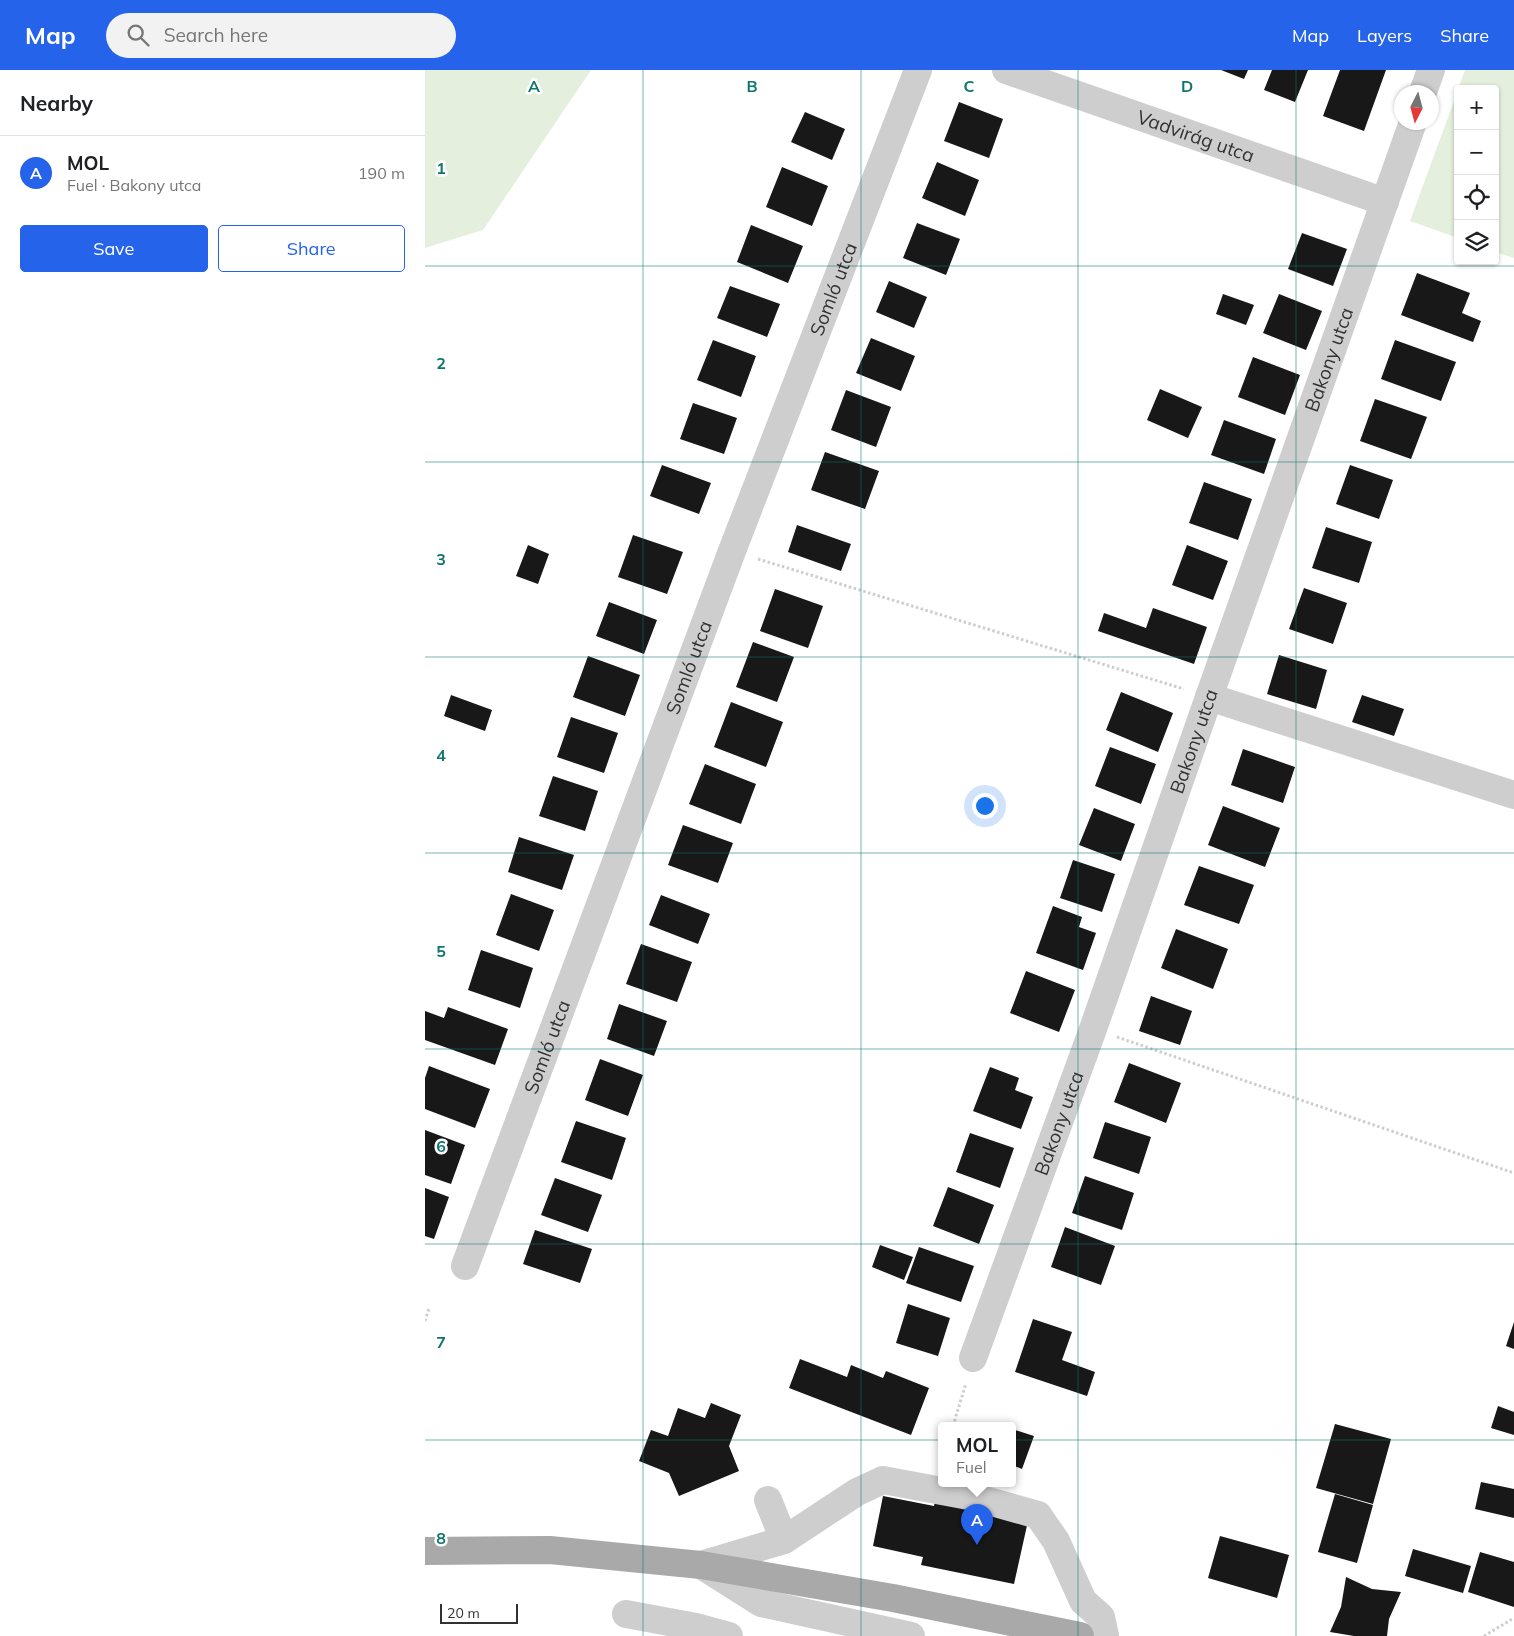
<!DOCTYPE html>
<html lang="en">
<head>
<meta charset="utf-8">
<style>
	:root { --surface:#fff; --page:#f2f2f2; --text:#202124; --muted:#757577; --line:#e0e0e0; --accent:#2563eb }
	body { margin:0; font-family:Mulish,sans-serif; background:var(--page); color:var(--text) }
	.controls { position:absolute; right:15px; top:15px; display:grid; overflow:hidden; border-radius:5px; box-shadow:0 1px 4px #0004 }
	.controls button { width:45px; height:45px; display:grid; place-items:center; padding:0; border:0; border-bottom:1px solid var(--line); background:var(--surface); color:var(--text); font:25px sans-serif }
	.compass { position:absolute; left:969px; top:15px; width:45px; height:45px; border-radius:50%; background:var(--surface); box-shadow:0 1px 4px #0004; rotate:186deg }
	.scale { position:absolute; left:15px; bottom:12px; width:78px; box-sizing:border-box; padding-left:5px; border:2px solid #313131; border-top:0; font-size:14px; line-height:18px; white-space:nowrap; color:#313131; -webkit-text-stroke:4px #fff; paint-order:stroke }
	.you { position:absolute; left:559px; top:735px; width:18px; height:18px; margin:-12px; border:4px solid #fff; border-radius:50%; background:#1a73e8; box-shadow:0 0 0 8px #1a73e833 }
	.badge { display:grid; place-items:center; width:32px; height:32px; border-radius:50%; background:var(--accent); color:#fff; font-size:16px; font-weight:700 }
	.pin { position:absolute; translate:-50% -41px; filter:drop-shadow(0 1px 2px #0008) }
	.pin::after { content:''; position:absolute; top:26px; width:18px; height:15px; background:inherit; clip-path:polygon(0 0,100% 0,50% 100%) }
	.popup { position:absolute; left:513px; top:1352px; width:78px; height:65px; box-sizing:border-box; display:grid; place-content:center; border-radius:5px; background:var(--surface); filter:drop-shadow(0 1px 4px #0005); font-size:16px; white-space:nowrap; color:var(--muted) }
	.popup b { font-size:19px; color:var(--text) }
	.popup::after { content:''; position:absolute; left:50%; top:100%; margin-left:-10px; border:10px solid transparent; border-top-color:var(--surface) }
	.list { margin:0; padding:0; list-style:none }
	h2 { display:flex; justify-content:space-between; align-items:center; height:65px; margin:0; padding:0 20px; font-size:21px }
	h2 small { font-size:16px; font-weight:400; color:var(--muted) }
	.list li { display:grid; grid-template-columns:32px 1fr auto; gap:15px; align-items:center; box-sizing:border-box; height:75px; padding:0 20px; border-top:1px solid var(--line) }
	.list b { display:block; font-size:19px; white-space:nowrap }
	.list p { margin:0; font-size:16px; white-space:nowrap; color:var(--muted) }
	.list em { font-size:16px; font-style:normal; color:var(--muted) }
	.actions { display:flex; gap:10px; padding:15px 20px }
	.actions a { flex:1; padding:11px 0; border:1px solid var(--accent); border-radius:5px; text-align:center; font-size:18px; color:var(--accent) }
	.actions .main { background:var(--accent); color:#fff }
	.icon { flex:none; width:28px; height:28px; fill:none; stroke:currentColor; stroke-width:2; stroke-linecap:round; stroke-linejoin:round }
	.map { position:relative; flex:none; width:1089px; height:1566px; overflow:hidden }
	header { display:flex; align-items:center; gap:30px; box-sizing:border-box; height:70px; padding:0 25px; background:var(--accent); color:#fff }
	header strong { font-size:24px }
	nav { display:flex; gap:28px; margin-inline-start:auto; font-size:18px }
	.search { width:350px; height:45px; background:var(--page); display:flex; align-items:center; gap:12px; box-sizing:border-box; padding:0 18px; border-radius:28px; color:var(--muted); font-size:19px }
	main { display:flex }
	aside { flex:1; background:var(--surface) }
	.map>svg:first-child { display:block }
	.green { fill:#e4efdd }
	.building { fill:#181818 }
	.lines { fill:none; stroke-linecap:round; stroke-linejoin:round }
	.path { stroke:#cecece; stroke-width:3; stroke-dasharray:2.5 2.5; stroke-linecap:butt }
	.minor { stroke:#cecece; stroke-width:28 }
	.major { stroke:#a9a9a9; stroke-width:28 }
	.grid { fill:none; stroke:#0f766e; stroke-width:1; stroke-opacity:0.55 }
	.labels { text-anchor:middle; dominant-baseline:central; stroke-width:5; stroke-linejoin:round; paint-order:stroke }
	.street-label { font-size:19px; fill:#313131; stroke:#fff }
	.grid-label { font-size:16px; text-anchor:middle; font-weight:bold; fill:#0f766e; stroke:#fff; stroke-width:5; stroke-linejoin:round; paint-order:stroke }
</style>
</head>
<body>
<header>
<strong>Map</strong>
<div class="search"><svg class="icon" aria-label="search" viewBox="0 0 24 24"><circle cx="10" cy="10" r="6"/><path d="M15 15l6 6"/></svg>Search here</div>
<nav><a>Map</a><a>Layers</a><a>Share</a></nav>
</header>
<main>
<aside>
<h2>Nearby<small></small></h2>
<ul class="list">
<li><span class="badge">A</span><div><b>MOL</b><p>Fuel · Bakony utca</p></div><em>190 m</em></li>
</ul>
<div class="actions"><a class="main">Save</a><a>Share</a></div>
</aside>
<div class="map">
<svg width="1089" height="1566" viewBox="0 0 1089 1566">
	<rect width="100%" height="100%" fill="#fff"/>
	<path class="green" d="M0 0H166L58 160 0 178Z
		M1040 0H1089V188L1070 182V19H1033Z
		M1033 20V168L985 151Z"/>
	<path class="building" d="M796 0H823L819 9Z
		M847 0H883L870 32 839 20Z
		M915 0H961L939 61 898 46Z
		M534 32 578 49 564 88 519 71Z
		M380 42 420 59 407 90 366 72Z
		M512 92 554 110 540 146 497 128Z
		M357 97 403 116 387 156 341 137Z
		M492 153 535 169 521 205 478 188Z
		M326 155 378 176 363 213 312 192Z
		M877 163 922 179 908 216 863 199Z
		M992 203 1045 223 1037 243 1056 251 1048 272 976 245Z
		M464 211 502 227 489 258 451 242Z
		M305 216 355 234 342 267 292 248Z
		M798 224 829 235 821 255 791 244Z
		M854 224 897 241 881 280 838 263Z
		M446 268 490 286 476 321 431 303Z
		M288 270 331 286 316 327 272 310Z
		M970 270 1031 292 1016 331 956 309Z
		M828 287 875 305 860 345 813 327Z
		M735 319 777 337 763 368 722 350Z
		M421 320 466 337 451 377 406 360Z
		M950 329 1002 347 986 389 935 371Z
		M268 333 312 348 299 384 255 369Z
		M799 350 851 369 839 404 786 385Z
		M400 382 454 401 440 439 386 420Z
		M237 395 286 413 274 444 225 426Z
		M925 395 968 410 954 449 911 434Z
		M779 412 827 429 813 470 764 453Z
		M372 455 426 474 416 501 363 482Z
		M901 457 947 472 934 513 887 498Z
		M208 465 258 482 242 524 193 507Z
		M103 475 124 484 113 514 91 506Z
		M762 475 803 491 788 530 747 515Z
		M879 518 922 533 908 574 864 559Z
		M350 519 398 536 383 578 335 561Z
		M184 532 232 550 219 584 171 566Z
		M728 538 782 557 769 594 673 561 679 543 721 558Z
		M328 572 369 587 352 632 311 617Z
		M854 585 902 600 891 639 842 624Z
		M163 586 215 605 200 646 148 627Z
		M696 622 748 643 733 682 681 660Z
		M26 625 67 640 60 661 19 646Z
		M937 625 979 639 969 666 927 652Z
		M306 632 358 652 341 697 289 677Z
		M146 647 193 663 179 703 132 687Z
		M685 677 731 694 716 734 670 716Z
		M818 679 870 697 858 733 806 715Z
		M280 694 331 714 316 754 264 734Z
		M128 706 173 721 160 761 114 746Z
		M798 736 855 758 840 797 783 775Z
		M669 738 710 754 696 791 654 775Z
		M258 755 308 773 293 813 243 795Z
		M94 767 149 785 137 820 83 802Z
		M648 790 690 804 677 842 635 828Z
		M774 796 829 815 814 854 759 835Z
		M86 824 129 840 114 881 71 865Z
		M236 825 285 844 273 874 224 855Z
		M628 836 657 847 654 857 671 863 658 900 611 883Z
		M751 859 803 879 788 919 736 898Z
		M216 874 267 892 252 932 201 914Z
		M56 880 108 898 95 938 43 920Z
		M601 901 650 920 634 962 585 943Z
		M726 926 767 941 755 975 714 961Z
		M194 934 242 951 229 986 182 969Z
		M23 937 83 959 70 995 0 970V941L19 948Z
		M175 989 218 1005 203 1046 160 1030Z
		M704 993 756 1013 741 1053 689 1032Z
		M4 996 65 1019 50 1058 0 1039V1008Z
		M565 997 594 1008 590 1020 608 1027 596 1059 548 1041Z
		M151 1051 201 1068 187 1110 136 1092Z
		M680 1052 726 1067 714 1104 668 1088Z
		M0 1060 40 1075 26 1114 0 1105Z
		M545 1063 589 1078 575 1118 531 1102Z
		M660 1106 709 1123 697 1160 647 1143Z
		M130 1108 177 1125 163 1162 116 1145Z
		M523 1117 569 1135 554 1174 508 1156Z
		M0 1118 24 1127 9 1169 0 1166Z
		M640 1157 690 1176 676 1215 626 1197Z
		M110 1160 167 1179 155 1213 98 1194Z
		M455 1175 488 1187 479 1210 447 1197Z
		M494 1177 549 1196 536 1232 481 1213Z
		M483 1234 525 1248 513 1286 471 1273Z
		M608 1249 647 1262 637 1290 670 1302 662 1326 590 1302Z
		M1089 1252V1279L1081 1276Z
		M375 1289 422 1307 426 1295 458 1308 461 1301 504 1318 486 1365 364 1318Z
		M286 1333 316 1345 304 1376 314 1401 254 1426 244 1403 214 1391 226 1360 243 1366 253 1338 280 1348Z
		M1073 1336 1089 1342V1365L1066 1358Z
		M910 1354 966 1369 948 1434 891 1418Z
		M587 1359 609 1366 597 1399 587 1395Z
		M1056 1412 1089 1419V1448L1050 1439Z
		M910 1424 948 1435 932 1493 893 1482Z
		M458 1426 509 1436 510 1431 603 1451 589 1514 496 1495 498 1487 448 1476Z
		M795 1466 864 1485 852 1528 783 1508Z
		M988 1479 1046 1496 1038 1523 980 1506Z
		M1055 1482 1089 1492V1537L1043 1522Z
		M921 1507 947 1519 976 1522 964 1549 962 1566H929L905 1562 916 1537Z"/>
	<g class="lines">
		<path class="path" d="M333 489 759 619
			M692 967 1089 1103
			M0 1251 4 1238
			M528 1356 541 1313
			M1059 1566 1089 1548"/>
		<g class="minor">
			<path id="s1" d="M581 0 960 132"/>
			<path d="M998 22 1006 0"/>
			<path d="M784 627 1089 725"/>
			<path id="s2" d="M40 1196 307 481 493 0"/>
			<path id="s3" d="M548 1288 668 959 784 627 988 52"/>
			<path d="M343 1430 359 1470"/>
			<path d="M276 1495 359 1470 432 1422 458 1410 549 1427 613 1445 631 1471 658 1531 676 1547 680 1566"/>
			<path d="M276 1495 336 1533 486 1566"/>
			<path d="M201 1544 271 1557 304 1566"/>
		</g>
		<path class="major" d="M0 1481 125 1480 276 1495 468 1528 655 1566"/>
	</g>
	<path class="grid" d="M218 0V1566M436 0V1566M653 0V1566M871 0V1566M0 196H1089M0 392H1089M0 587H1089M0 783H1089M0 979H1089M0 1174H1089M0 1370H1089"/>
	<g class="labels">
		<g class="street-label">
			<text stroke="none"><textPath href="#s1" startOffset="201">Vadvirág utca</textPath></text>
			<text stroke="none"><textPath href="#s2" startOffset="1044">Somló utca</textPath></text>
			<text stroke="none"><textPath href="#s3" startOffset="1060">Bakony utca</textPath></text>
			<text stroke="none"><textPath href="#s2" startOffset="639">Somló utca</textPath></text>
			<text stroke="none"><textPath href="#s3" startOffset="655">Bakony utca</textPath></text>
			<text stroke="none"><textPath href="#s2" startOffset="234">Somló utca</textPath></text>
			<text stroke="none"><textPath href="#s3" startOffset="250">Bakony utca</textPath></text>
		</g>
	</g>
	<g class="grid-label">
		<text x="109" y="22">A</text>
		<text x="327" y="22">B</text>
		<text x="544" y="22">C</text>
		<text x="762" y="22">D</text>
		<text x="16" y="104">1</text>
		<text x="16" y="299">2</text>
		<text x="16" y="495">3</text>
		<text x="16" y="691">4</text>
		<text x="16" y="887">5</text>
		<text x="16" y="1082">6</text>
		<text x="16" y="1278">7</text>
		<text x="16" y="1474">8</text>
	</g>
</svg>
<div class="controls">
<button>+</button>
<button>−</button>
<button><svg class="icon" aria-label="locate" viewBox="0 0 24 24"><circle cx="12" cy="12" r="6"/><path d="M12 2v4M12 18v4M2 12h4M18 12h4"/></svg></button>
<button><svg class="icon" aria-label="layers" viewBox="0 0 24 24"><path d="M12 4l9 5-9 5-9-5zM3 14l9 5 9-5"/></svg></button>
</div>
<svg class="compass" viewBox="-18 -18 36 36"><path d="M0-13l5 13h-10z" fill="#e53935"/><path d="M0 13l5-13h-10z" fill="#757577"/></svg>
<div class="scale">20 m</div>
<div class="you"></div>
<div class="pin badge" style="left:552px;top:1475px">A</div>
<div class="popup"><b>MOL</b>Fuel</div>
</div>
</main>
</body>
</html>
